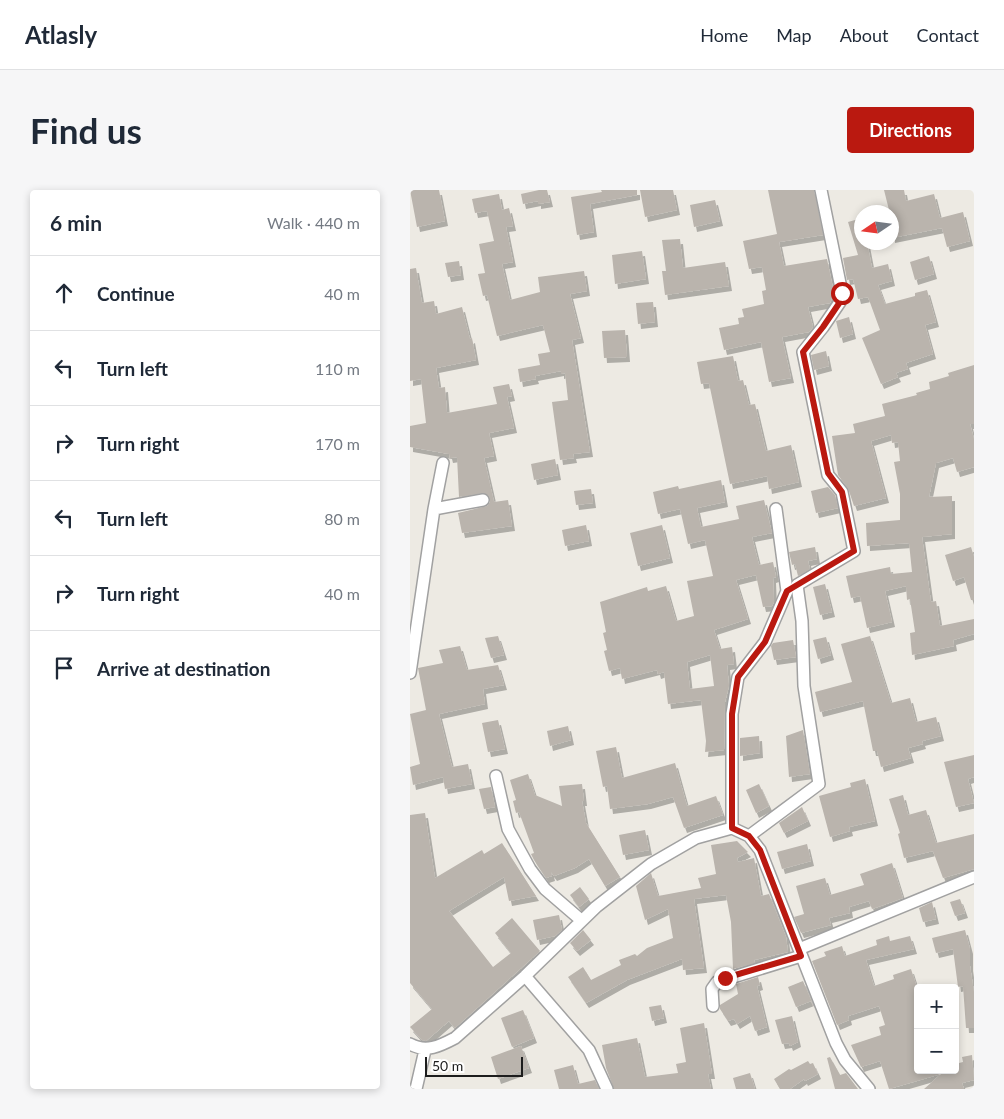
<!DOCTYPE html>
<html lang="en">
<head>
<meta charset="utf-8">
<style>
	:root { --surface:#fff; --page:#f6f6f7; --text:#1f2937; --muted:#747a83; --line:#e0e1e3; --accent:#ba1910 }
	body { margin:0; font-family:Lato,sans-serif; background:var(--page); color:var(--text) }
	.controls { position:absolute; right:15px; bottom:15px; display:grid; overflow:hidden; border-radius:5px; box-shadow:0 2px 8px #0003 }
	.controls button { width:45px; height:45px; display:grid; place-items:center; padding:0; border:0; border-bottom:1px solid var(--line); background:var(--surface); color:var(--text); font:25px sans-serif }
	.compass { position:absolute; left:444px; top:15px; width:45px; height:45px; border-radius:50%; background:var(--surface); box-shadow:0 2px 8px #0003; rotate:257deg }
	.scale { position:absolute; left:15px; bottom:12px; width:98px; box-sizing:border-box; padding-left:5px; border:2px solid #1d1d1d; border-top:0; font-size:14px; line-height:18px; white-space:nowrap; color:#1d1d1d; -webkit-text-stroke:4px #fff; paint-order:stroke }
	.stop { position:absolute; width:15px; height:15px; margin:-11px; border:4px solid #ba1910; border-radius:50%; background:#fff }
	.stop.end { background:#ba1910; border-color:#fff; box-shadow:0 1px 5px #0008 }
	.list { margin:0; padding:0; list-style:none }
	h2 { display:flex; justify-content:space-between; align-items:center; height:65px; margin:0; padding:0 20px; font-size:21px }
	h2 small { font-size:16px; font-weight:400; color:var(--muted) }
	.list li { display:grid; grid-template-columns:32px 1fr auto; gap:15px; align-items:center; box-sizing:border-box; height:75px; padding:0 20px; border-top:1px solid var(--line) }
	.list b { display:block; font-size:19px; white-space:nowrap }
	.list em { font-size:16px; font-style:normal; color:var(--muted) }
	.icon { flex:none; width:28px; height:28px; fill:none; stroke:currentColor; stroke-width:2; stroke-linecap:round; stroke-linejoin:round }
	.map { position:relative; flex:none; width:564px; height:899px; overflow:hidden; border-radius:5px }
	header { display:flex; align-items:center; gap:30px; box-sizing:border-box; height:70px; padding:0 25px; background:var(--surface); border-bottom:1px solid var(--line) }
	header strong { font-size:24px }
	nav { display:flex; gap:28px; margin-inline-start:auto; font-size:18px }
	.intro { display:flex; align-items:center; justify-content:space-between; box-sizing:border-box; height:120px; padding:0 30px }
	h1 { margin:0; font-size:35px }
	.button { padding:12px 22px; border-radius:5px; background:var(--accent); color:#fff; font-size:18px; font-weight:700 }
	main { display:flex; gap:30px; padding:0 30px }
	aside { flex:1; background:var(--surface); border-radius:5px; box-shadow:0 2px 8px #0003 }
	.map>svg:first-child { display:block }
	.building { fill:#bab4ad; fill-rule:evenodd; filter:url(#shadow) }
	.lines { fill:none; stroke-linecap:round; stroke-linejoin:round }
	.minor-casing { stroke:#a1a1a1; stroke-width:14 }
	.minor { stroke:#fff; stroke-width:11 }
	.route { stroke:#ba1910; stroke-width:6 }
</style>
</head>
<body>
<header>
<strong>Atlasly</strong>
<nav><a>Home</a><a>Map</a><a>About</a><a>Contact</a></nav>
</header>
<div class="intro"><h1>Find us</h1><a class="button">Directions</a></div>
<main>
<aside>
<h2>6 min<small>Walk · 440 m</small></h2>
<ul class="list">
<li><svg class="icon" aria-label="ahead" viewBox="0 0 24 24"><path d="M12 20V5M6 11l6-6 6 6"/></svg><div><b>Continue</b></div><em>40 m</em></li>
<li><svg class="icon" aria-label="left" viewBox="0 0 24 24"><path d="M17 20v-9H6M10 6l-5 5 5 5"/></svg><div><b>Turn left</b></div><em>110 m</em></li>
<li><svg class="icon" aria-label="right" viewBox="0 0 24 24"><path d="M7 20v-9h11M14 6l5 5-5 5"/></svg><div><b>Turn right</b></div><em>170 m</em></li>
<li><svg class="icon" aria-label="left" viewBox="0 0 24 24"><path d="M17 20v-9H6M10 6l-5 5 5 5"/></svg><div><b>Turn left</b></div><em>80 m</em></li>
<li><svg class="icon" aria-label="right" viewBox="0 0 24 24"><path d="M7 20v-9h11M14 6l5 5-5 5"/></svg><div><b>Turn right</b></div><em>40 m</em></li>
<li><svg class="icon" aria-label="arrive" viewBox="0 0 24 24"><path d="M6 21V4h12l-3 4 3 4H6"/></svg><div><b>Arrive at destination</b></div></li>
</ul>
</aside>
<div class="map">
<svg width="564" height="899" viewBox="0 0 564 899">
	<defs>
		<filter id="shadow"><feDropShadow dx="3" dy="5" stdDeviation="0" flood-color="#0004"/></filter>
	</defs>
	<rect width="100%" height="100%" fill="#edeae3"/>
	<path class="building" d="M0 0H29L35 31 7 37Z
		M129 0H137L140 12 128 14V11L113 14 111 4Z
		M191 0H227V5L180 14 184 42 167 45 161 7 192 2Z
		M230 0H263L267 20 235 27Z
		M358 0H404L413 45 369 52 374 76 417 69 424 103 420 113 398 117 403 137 399 142 372 147 381 188 359 192 351 152 314 160 309 138 329 134 328 128 334 127 332 119 354 114 352 101 356 100 352 77 339 79 333 51 367 44Z
		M474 0H494L496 11 524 4 530 28 553 22 560 51 537 57 532 38 482 48V20H479Z
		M89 4 92 20 99 18 103 36 96 37 103 72 92 74 100 110 130 102 128 87 174 81 177 101 160 104 171 148 162 150 180 262 163 264 164 268 150 270 142 212 158 210 155 183 151 184V181L125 186 126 189 110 192 108 179 130 175 128 164 140 162 133 135 87 146 77 105 73 106 68 84 75 83 69 54 84 51 77 21 65 23 62 9Z
		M305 10 310 31 284 37 280 15Z
		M452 28V52H457L462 78 478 74 482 91 468 95 475 114 505 106V103L517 100 526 132 515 135 523 164 496 173 498 179 486 183 488 187 471 194 452 148 470 140 458 107 448 109 443 89 437 90 433 68 448 65 438 32Z
		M270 49 273 78 315 72 319 96 255 105 252 81H256L252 50Z
		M232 61 236 89 205 94 202 65Z
		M519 66 524 84 505 90 500 72Z
		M49 71 51 85 38 87 35 73Z
		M6 78 12 113 24 111 26 124 52 117 60 149 62 148 66 170 26 178 29 198 35 197 37 223 87 214 83 197 99 194 102 206 97 207 104 238 79 243 84 266 74 268 84 312 98 310 102 336 52 343 48 323 77 316 80 312 79 306 72 303 49 307 47 267 40 268 39 264 0 257V236L16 233 11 189 0 191V79Z
		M243 112 245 132 228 134 226 113Z
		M439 127 443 144 430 148 426 131Z
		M215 140 217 167 194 168 192 141Z
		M416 161 419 176 404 180 401 165Z
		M323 166 328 191 333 190 339 215 345 214 356 261 381 255 389 292 359 299 357 286 320 294 299 193 291 194 287 172Z
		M564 175V234H560L564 249V277L547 282 543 268 526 273 519 307 542 306V344L512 347 521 412 526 411 530 436 564 429V444L543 450 544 456 502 465 500 443 505 442 500 409 497 410 496 396 475 401 482 432 457 438 450 406 441 408 436 386 480 377 481 384 502 382 499 353 457 356 456 333 490 330V304L484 272 490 271 488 252 482 253 481 245 461 251 476 308 444 316 438 298 428 285 422 246 445 243 443 234 475 226 472 214 507 205 506 203 520 199 519 192 539 186 538 183Z
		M145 269 148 285 124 290 121 274Z
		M311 290 315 312 287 318 291 337 329 329 326 316 354 310 362 343 342 347 349 375 363 372 366 387 363 388 364 412 362 416 353 417 346 385 326 390 338 429 304 440 310 459 322 457 324 474 317 475 319 496 315 512 314 560 295 562 296 551 291 510 258 514 254 482 248 484 247 480 212 489 210 478 199 481 194 461 197 460 193 443 196 442 190 412 237 397 238 401 256 396 266 431 284 426 277 391 303 386 295 350 278 354 270 319 248 324 243 302 268 296 269 299ZM300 465 304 496 280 499 277 472Z
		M418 297 425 305 428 318 406 323 401 301Z
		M181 299 183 313 166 315 164 301Z
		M176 335 179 351 155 356 152 340Z
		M252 335 260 368 228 376 220 343Z
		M405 357 407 369 398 371 400 379 388 386 385 374 382 375 379 362Z
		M561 357 564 367V410H561L554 387 543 391 535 365Z
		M415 394 422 422 410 425 403 397Z
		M88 446 94 465 81 468 75 448Z
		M460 446 481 513 500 508 506 532 526 527 531 546 512 551 513 554 498 558 501 568 471 577 467 561H463L453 511 410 522 405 502 442 492 431 454Z
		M416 447 421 465 408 469 403 450Z
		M383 450 386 467 364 470 361 456 363 453Z
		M50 456 57 480 88 475 94 495 73 499 75 514 29 524 42 577 58 574 62 594 35 599 33 587 3 595 0 577 10 574 0 524 16 520 8 478 33 473 29 460Z
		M88 530 95 559 78 562 72 533Z
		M158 536 161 550 140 556 137 541Z
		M393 540 400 584 379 587 376 546Z
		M349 546 350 563 330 566V548Z
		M206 557 212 588 265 573 277 616 306 606 313 625 274 638 263 607 238 614 200 619 197 596 193 597 186 561Z
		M564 565V587L558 589 564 613 546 617 534 572Z
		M118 584 125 605 152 616 149 596 172 594 174 611H172L176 633 210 687 195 696 179 669 165 678 144 686 141 682 142 686 136 688 124 670 121 664 124 663 109 622 106 623 103 611 106 610 100 590Z
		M455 589 465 631 439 637 440 641 420 647 409 606 441 597 440 593Z
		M349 594 359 616 346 623 336 600Z
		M81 597 85 617 74 619 69 599Z
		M493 605 498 625 516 620 526 653 564 644V679L533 688 523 661 494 668 488 644 490 643 479 609Z
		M392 617 398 631 374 643 369 633Z
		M15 623 25 688 72 660 74 664 92 653 126 706 99 711 94 687 39 721 83 777 101 763 85 743 102 728 130 761 45 838 39 831 16 851 12 850 0 837 22 819 0 793V625Z
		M235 640 239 660 213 665 209 645Z
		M327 651 338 662 327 668 328 672 344 668 351 706 359 704 376 747 378 762 344 770 345 773 323 779 321 732 316 705 284 709 294 778 273 780 272 769 217 790 176 813 158 787 173 777 181 790 211 775 209 770 225 764 227 766 237 758 263 748 258 719 235 730 226 696 241 683 248 706 291 698 288 688 306 684 301 655Z
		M397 654 401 671 372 679 367 662Z
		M482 673 493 708 462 719 459 711 439 717 440 723 419 728 421 735 391 743 384 727 394 724 386 696 415 688 420 705 454 695 450 684Z
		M170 697 179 709 169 717 160 705Z
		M550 709 555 723 545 726 540 712Z
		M522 712 526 729 513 732 509 718Z
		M149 725 152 740 145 746 127 750 123 730Z
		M173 740 181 750 167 761 160 753Z
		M555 740 560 759V776L564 802V838H556L553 796 548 797 543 759 526 763 522 748Z
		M479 746 480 751 500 746 504 759 456 770 464 796 484 789 483 785 501 779 508 801V880H545V874L553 872 552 867 562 865 564 890 552 893 554 899H514L531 884 479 899 470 871 451 877 441 855 471 845 469 837 475 835 469 816 438 826 439 830 427 835 402 771 416 766 414 762 432 756 435 766 467 755 466 750Z
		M348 787 350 795 347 796 357 837 345 841 340 826 327 834 324 829 318 831 310 819V815L328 804 326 794Z
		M393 791 406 822 401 811 386 817 378 797Z
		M251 815 254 828 242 831 239 817Z
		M113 820 124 848 102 857 91 828Z
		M382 826 388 852 380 856 379 853 372 854 365 830Z
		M294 833 302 884H298L301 899H204L196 878 192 855 227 848 235 887 268 883 266 874 276 872 270 838Z
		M111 856 119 878 88 889 81 867Z
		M420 867 430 885 436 883 448 899H425L417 868Z
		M398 871 400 874 403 873 408 884 395 891 394 889 380 899H370L364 889 379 879 381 880Z
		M163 875 168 894 185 890 189 899H149L144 880Z
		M340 883 345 899H326L323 888Z"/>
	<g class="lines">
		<defs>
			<path id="minor" d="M24 319 33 273
				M0 483 24 319 73 310
				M86 586 98 639 120 679 135 699 171 730
				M322 638V524L328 487 355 452 377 401 366 319
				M339 646 409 594 394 496 392 431 387 395 444 361 432 302 418 285 393 162 413 137 430 112 432 103 411 0
				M389 759 564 687
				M115 786 179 860 197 899
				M303 816 302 799 307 792 391 766
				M0 854C16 863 30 856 45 848L115 786 186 717 241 674 286 648 322 638 339 646 350 660 426 853 435 870 459 899
				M6 899 15 860"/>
		</defs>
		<use href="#minor" class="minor-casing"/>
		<use href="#minor" class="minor"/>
	</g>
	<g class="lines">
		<path class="route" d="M315 788 391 766 350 660 339 646 322 638V524L328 487 355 452 377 401 444 361 432 302 418 283 393 162 413 137 430 112 432 103"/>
	</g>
</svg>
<div class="controls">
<button>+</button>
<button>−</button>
</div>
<svg class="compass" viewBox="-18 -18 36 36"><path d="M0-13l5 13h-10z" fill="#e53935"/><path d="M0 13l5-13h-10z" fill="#747a83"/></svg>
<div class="scale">50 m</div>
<div class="stop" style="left:432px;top:103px"></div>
<div class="stop end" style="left:315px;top:788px"></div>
</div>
</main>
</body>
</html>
